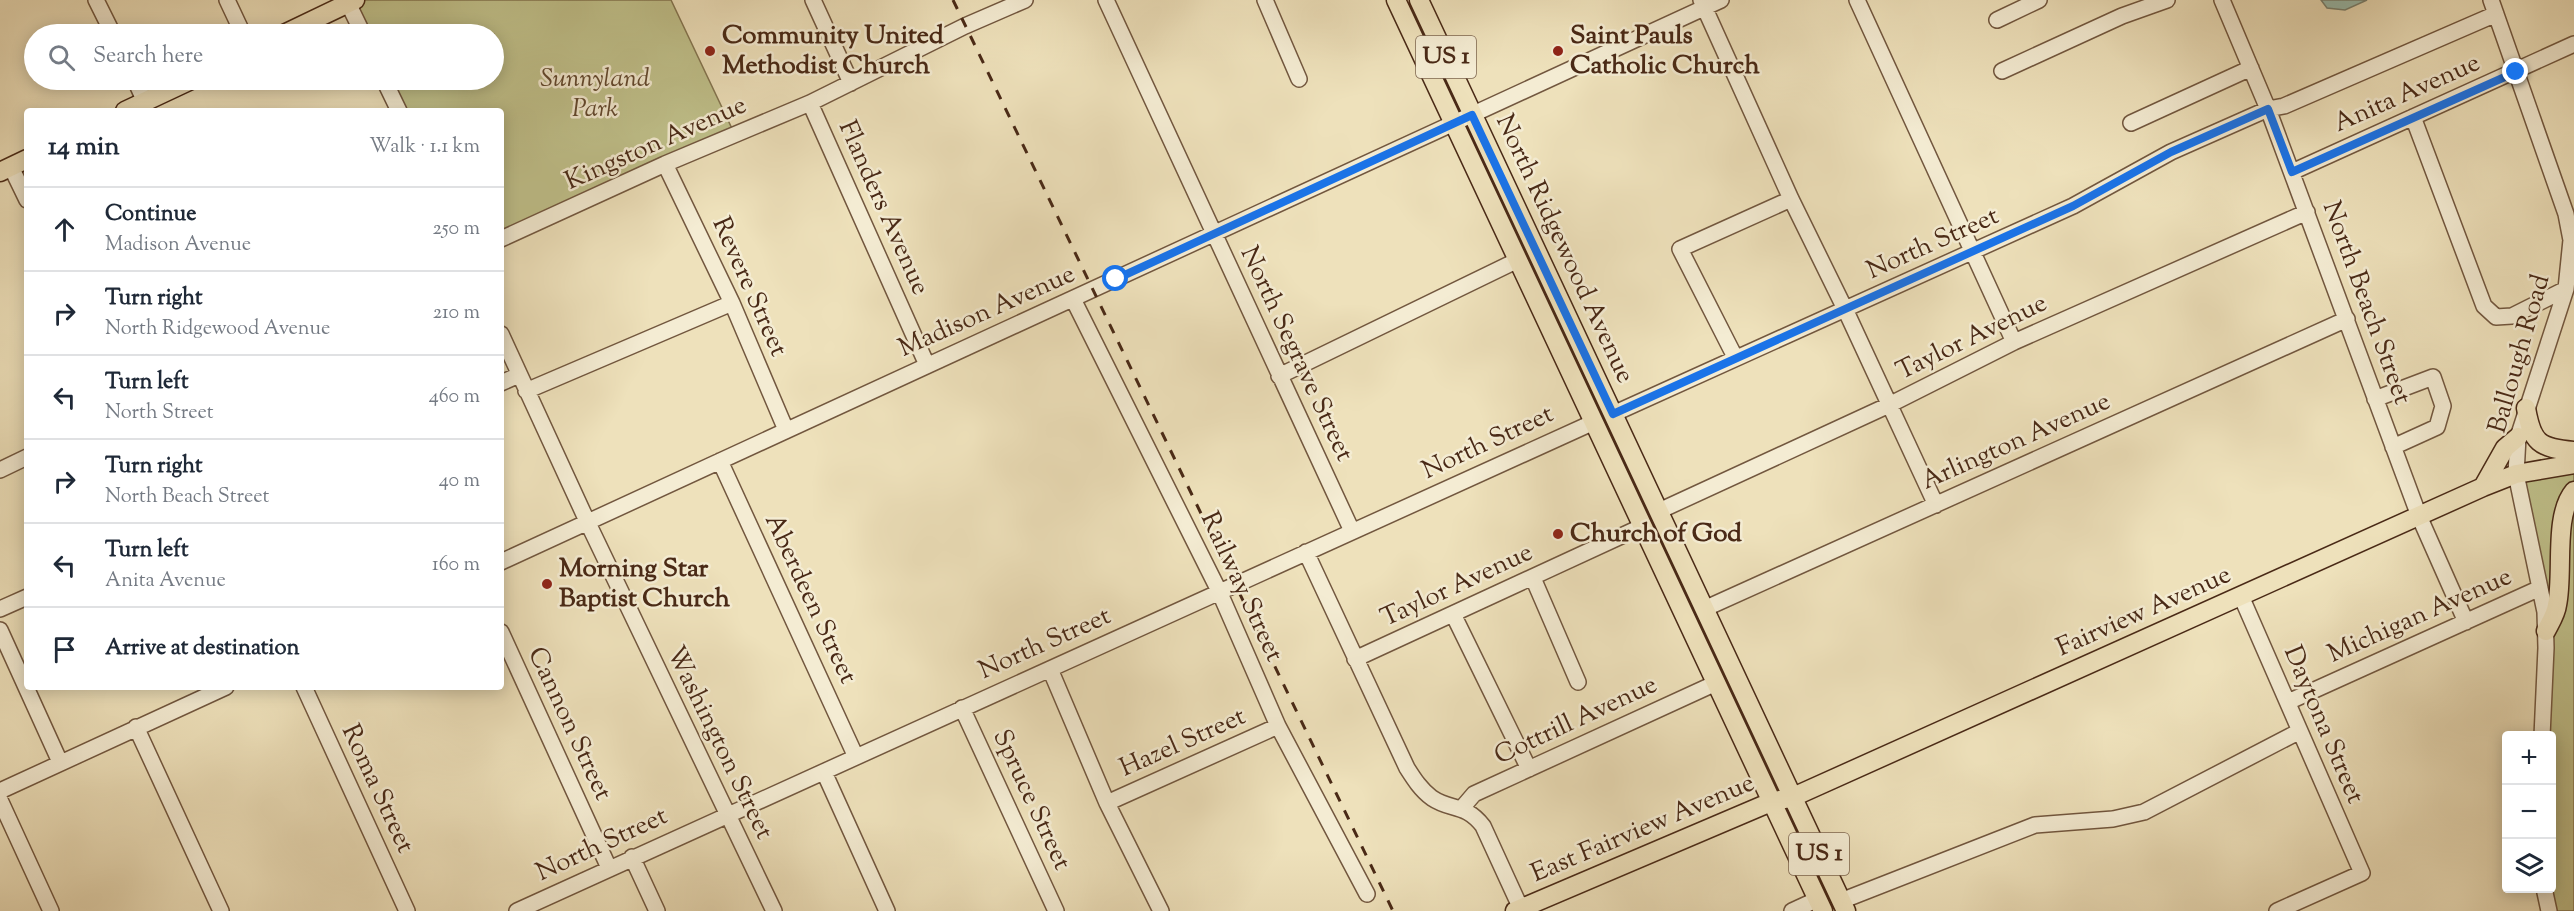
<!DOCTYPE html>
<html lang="en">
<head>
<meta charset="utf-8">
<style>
	:root { --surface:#fff; --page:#f2f2f3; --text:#1f2937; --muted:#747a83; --line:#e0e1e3 }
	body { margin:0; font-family:"Sorts Mill Goudy",serif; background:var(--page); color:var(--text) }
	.controls { position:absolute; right:18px; bottom:18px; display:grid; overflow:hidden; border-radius:6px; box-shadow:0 3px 15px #0003 }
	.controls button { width:54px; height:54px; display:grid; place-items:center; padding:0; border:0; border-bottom:2px solid var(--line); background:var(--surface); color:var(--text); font:30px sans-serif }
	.stop { position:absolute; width:18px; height:18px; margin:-14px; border:4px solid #1a73e8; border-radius:50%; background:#fff }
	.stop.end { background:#1a73e8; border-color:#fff; box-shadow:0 2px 6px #0008 }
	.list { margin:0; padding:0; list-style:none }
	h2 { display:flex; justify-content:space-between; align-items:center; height:78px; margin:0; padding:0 24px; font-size:26px }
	h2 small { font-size:20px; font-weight:400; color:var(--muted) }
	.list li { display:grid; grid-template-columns:39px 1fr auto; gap:18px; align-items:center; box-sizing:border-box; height:84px; padding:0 24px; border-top:2px solid var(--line) }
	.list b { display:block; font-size:22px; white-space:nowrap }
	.list p { margin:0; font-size:20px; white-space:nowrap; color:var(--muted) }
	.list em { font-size:20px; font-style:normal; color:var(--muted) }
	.icon { flex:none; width:33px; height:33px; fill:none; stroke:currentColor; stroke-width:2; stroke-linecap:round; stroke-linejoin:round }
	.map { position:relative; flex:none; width:2574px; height:911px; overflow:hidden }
	.search { position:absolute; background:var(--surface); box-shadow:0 3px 15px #0003; left:24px; top:24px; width:480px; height:66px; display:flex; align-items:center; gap:15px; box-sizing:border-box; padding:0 21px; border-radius:33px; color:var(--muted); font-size:22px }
	.panel { position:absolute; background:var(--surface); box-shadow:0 3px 15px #0003; left:24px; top:108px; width:480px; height:582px; border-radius:6px }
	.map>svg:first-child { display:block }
	.green { fill:#c0c18b; stroke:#847550; stroke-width:1.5 }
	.water { fill:#99beb0; stroke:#798272; stroke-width:1.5 }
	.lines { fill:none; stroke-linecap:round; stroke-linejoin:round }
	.minor-casing { stroke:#72573f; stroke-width:18 }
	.major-casing { stroke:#492916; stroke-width:21 }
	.minor { stroke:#f4ecd3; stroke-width:15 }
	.major { stroke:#eee1bb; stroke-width:18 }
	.rail { stroke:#492916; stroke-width:3; stroke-dasharray:10 10; stroke-linecap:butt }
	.route { stroke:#1a73e8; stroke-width:8 }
	.poi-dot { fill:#8f2418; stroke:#f4ecd3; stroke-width:2 }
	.labels { text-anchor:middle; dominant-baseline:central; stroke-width:5; stroke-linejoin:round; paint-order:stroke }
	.shield { fill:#f4ecd3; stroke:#7c644f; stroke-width:1.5 }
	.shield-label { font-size:24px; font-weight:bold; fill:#492916 }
	.poi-label { font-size:26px; font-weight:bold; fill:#492916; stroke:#f4ecd3; text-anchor:start }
	.park-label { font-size:26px; font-style:italic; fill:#61472d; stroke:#f4ecd3 }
	.street-label { font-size:26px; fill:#492916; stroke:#f4ecd3 }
</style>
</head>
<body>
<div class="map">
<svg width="2574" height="911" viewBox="0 0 2574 911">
	<rect width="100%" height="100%" fill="#eee1bb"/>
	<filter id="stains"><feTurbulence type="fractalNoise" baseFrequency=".00333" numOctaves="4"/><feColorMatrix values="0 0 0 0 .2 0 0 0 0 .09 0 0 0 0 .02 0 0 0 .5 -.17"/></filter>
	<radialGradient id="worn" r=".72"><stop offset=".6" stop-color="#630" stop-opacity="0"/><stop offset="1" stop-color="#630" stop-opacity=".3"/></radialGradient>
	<path class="green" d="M355 0H671L735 135 501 239V111H399L384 80H494V34H363Z
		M2574 464V911H2549L2552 888V736L2542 735 2546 648 2516 474Z"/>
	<path class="water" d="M2321 0H2367L2345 10 2327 8Z"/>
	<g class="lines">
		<defs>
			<path id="minor" d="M96 0 113 34
				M227 0 243 34
				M813 0 851 83
				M1106 0 1352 531
				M1265 0 1299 79
				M1701 0 1791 199 1845 309 1936 505
				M1857 0 2014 342
				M2222 0 2268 109 2419 516 2466 622
				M2491 0 2566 214 2571 240 2566 289 2518 437 2516 474 2545 612 2546 648 2542 736
				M348 3 363 34
				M1997 20 2039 0
				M2002 71 2122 16 2167 0
				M135 80 145 102
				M384 80 399 111
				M810 103 927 365
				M2413 117 2484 306 2496 317 2512 316 2566 289
				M2131 123 2251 68
				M665 164 732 303 786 430
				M11 167 27 200
				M2292 172 2574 44
				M501 239 665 164 810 103 965 26 1025 0
				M1073 299 1219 591 1278 726 1367 894
				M501 334 587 521 774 911
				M1735 357 1680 249 1791 199
				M1279 376 1518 260
				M501 383 519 375
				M526 391 732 303
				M2375 399 2433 377 2443 406 2437 427 2393 447
				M1613 414 2073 206 2171 152 2268 109 2284 106 2496 14
				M720 461 856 757
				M0 470 27 457
				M1659 511 1889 405 2014 342 2307 212
				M1306 552 1407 768C1414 779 1421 790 1432 798 1451 811 1465 803 1483 826L1522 911
				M501 562 1721 0
				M1533 578 1578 682
				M2241 596 2362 873 2277 911
				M0 609 27 597
				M1704 609 2347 319
				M1453 614 1529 769
				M0 630 60 762
				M501 632 609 868
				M1355 659 1643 526
				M1050 669 1107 803 1161 911
				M304 687 407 911
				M2288 702 2540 588
				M962 708 1056 911
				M136 727 221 911
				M824 772 887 911
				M0 791 226 687
				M0 800 51 911
				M1107 803 1278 726
				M1462 808 1474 794 1716 683
				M632 857 657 911
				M2544 888 2549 911
				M1841 901 2035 825 2113 819 2144 812 2300 731
				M517 911 1594 422
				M1792 911 1818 899"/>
			<path id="major" d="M1396 0 1823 911
				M1419 0 1846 911
				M284 34 355 0
				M125 111 191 80
				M0 172 27 159
				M2526 408C2532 443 2539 448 2574 451
				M2483 487 2505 448 2518 437
				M2546 631C2550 623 2556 614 2557 605 2564 573 2553 516 2574 491
				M1515 911 1771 802 1793 797 2483 487 2516 474 2574 464"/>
		</defs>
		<use href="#minor" class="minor-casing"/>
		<use href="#major" class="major-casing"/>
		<use href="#minor" class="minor"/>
		<use href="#major" class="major"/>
		<path class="rail" d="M953 0 1393 911"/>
	</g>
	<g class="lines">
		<path class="route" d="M1116 279 1472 115 1613 414 2073 206 2171 152 2268 109 2292 172 2516 72"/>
	</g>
	<g class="poi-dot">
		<circle cx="710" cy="51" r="6"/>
		<circle cx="1558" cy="51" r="6"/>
		<circle cx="1558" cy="534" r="6"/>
		<circle cx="547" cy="584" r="6"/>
	</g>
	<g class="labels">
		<g class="shield">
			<rect x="1416" y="36" width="60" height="42" rx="4.5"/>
			<rect x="1789" y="833" width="60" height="42" rx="4.5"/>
		</g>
		<g class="shield-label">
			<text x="1446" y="57">US 1</text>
			<text x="1819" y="854">US 1</text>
		</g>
		<g class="poi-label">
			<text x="722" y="36">Community United<tspan x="722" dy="30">Methodist Church</tspan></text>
			<text x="1570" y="36">Saint Pauls<tspan x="1570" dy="30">Catholic Church</tspan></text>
			<text x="1570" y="534">Church of God</text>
			<text x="559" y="569">Morning Star<tspan x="559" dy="30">Baptist Church</tspan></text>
		</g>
		<g class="park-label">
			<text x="595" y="79">Sunnyland<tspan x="595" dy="30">Park</tspan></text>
		</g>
		<g class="street-label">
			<text transform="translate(2407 94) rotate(-24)">Anita Avenue</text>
			<text transform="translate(656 144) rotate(-24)">Kingston Avenue</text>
			<text transform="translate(883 208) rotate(66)">Flanders Avenue</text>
			<text transform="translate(1933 244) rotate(-24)">North Street</text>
			<text transform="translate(1564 249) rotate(65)">North Ridgewood Avenue</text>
			<text transform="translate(749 287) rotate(66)">Revere Street</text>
			<text transform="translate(2366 303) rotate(70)">North Beach Street</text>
			<text transform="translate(987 312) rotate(-24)">Madison Avenue</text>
			<text transform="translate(1972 338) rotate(-26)">Taylor Avenue</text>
			<text transform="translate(1296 354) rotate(65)">North Segrave Street</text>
			<text transform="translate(2520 354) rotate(-74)">Ballough Road</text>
			<text transform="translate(2016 442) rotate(-24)">Arlington Avenue</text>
			<text transform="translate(1488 443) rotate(-25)">North Street</text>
			<text transform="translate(1457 586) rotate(-25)">Taylor Avenue</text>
			<text transform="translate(1241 587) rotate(65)">Railway Street</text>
			<text transform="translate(810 599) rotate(65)">Aberdeen Street</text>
			<text transform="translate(2144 612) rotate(-24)">Fairview Avenue</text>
			<text transform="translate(2420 616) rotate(-24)">Michigan Avenue</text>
			<text transform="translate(1045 644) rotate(-24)">North Street</text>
			<text transform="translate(1576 721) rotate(-25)">Cottrill Avenue</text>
			<text transform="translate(569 724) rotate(65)">Cannon Street</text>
			<text transform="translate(2323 725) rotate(67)">Daytona Street</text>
			<text transform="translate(719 743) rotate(64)">Washington Street</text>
			<text transform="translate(1183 743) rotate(-24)">Hazel Street</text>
			<text transform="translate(377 789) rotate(65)">Roma Street</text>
			<text transform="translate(1031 800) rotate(65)">Spruce Street</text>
			<text transform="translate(1643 829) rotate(-23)">East Fairview Avenue</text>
			<text transform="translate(602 845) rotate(-25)">North Street</text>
		</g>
	</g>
	<rect width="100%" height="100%" filter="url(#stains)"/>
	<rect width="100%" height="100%" fill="url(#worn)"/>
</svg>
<div class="controls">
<button>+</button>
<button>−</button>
<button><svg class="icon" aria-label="layers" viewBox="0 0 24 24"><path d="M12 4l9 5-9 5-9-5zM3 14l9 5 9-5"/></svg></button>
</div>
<div class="stop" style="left:1116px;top:279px"></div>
<div class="stop end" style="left:2516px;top:72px"></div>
<div class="search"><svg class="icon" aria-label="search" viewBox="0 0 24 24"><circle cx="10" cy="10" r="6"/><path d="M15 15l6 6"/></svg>Search here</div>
<section class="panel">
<h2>14 min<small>Walk · 1.1 km</small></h2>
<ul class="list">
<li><svg class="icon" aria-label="ahead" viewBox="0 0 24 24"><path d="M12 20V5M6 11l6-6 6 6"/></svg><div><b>Continue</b><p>Madison Avenue</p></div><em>250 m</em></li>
<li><svg class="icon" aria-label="right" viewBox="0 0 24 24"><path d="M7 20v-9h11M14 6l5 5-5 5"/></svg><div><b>Turn right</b><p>North Ridgewood Avenue</p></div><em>210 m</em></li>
<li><svg class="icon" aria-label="left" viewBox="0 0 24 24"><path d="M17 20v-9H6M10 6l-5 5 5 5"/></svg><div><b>Turn left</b><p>North Street</p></div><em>460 m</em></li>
<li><svg class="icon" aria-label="right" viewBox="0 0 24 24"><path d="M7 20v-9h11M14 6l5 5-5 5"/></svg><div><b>Turn right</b><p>North Beach Street</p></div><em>40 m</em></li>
<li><svg class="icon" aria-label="left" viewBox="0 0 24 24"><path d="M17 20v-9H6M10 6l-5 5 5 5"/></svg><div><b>Turn left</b><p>Anita Avenue</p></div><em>160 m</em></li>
<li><svg class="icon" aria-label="arrive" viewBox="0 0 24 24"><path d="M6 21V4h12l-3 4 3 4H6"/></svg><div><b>Arrive at destination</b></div></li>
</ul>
</section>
</div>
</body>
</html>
